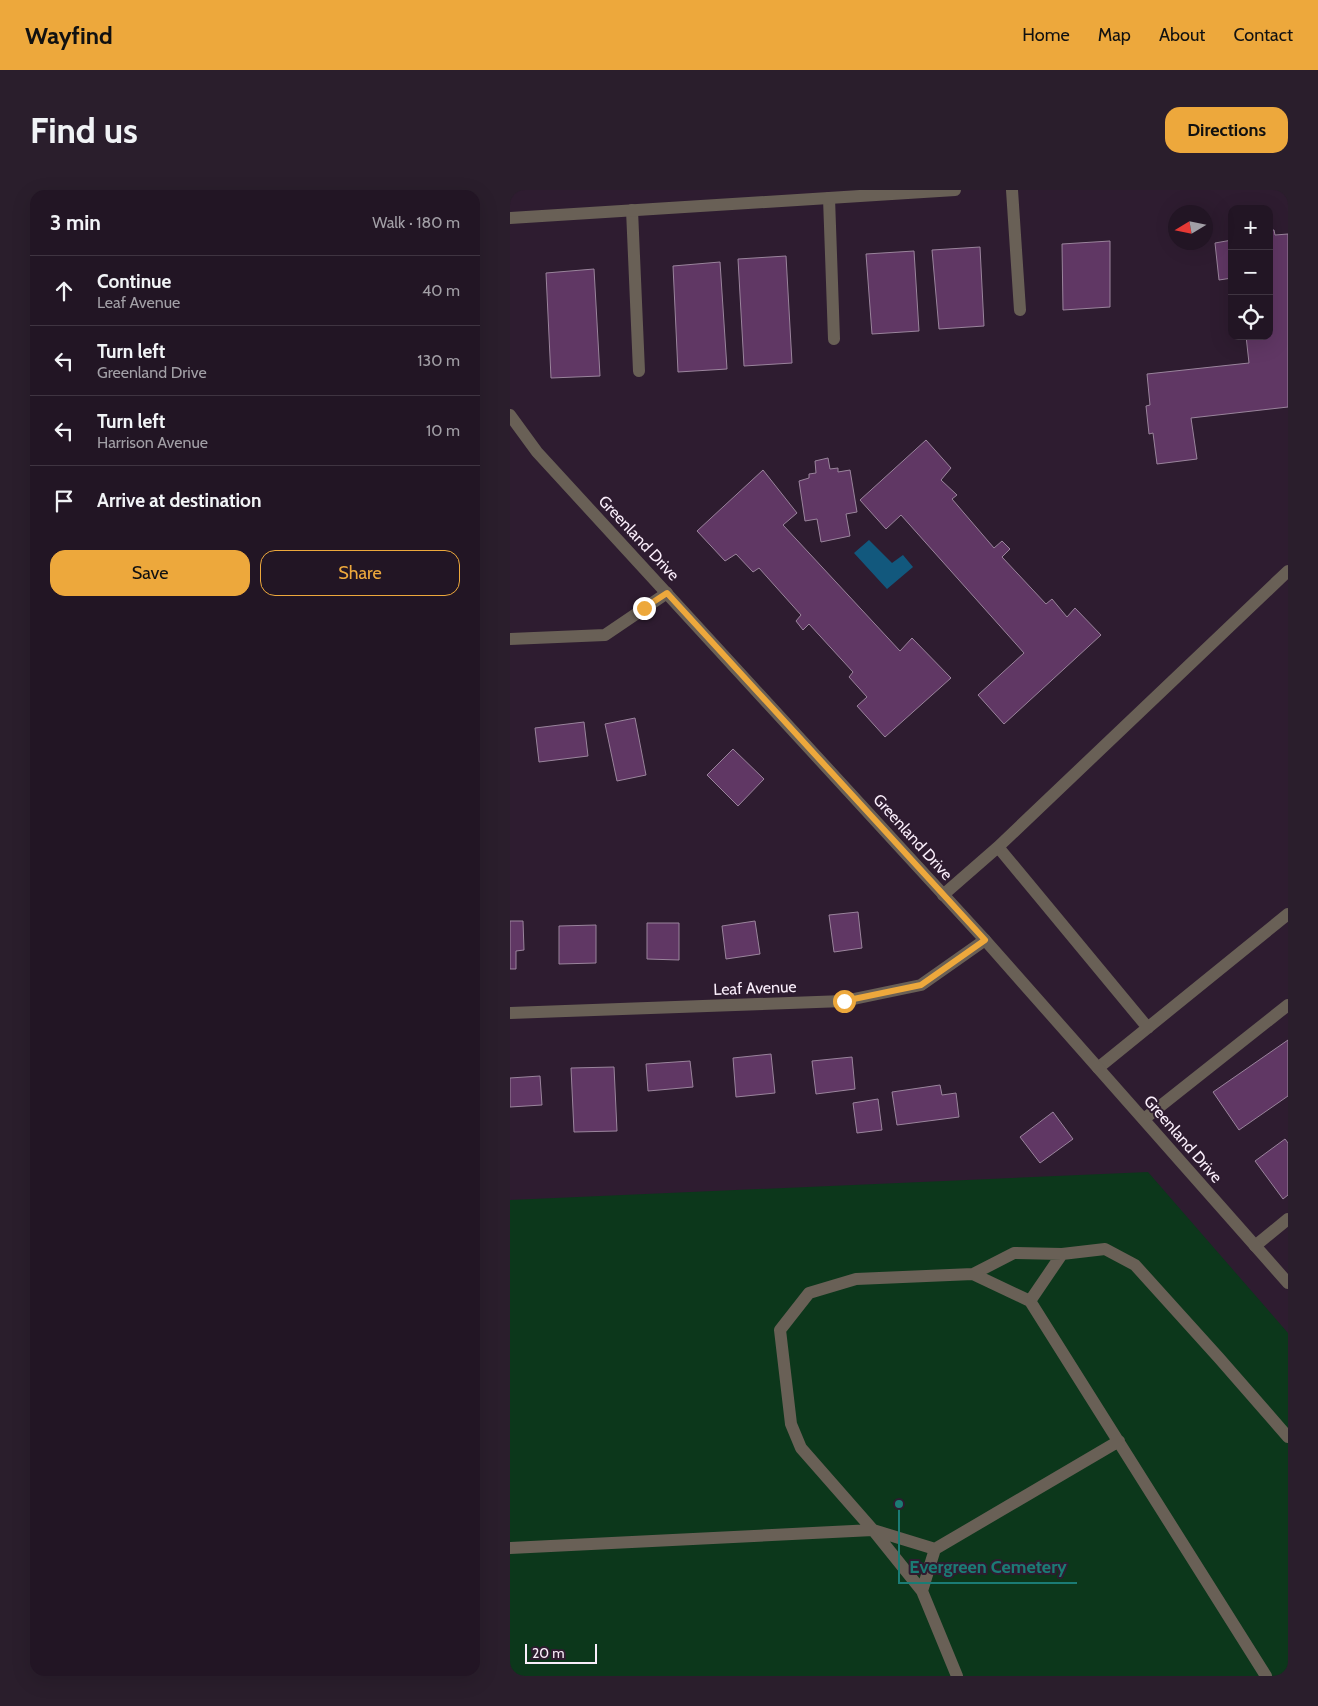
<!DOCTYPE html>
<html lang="en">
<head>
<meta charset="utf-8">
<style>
	:root { --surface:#221524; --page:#2a1e2c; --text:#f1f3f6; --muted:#a29fa6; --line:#3f3441; --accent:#eda83c }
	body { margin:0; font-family:Cabin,sans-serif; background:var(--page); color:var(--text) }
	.controls { position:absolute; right:15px; top:15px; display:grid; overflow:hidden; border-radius:10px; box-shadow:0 5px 20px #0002 }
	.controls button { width:45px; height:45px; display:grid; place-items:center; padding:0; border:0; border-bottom:1px solid var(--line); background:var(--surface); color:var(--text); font:25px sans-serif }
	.compass { position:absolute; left:658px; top:15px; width:45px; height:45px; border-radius:50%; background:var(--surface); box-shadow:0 5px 20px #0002; rotate:260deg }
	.scale { position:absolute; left:15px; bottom:12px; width:72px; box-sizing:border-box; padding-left:5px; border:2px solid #faeefb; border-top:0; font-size:14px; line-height:18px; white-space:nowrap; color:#faeefb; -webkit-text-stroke:4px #2e1c30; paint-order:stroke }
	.stop { position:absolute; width:15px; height:15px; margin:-11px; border:4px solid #eda83c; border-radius:50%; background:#fff }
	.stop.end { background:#eda83c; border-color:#fff; box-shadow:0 1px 5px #0008 }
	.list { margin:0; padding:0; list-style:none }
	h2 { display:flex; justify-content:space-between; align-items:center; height:65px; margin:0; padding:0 20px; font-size:21px }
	h2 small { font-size:16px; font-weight:400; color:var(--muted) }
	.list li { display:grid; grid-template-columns:32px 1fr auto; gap:15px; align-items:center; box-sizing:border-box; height:70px; padding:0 20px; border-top:1px solid var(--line) }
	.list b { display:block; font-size:19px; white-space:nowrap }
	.list p { margin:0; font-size:16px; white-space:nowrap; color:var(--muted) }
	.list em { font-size:16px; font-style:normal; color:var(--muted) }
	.actions { display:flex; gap:10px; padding:15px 20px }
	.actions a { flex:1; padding:11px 0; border:1px solid var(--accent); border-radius:15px; text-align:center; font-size:18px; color:var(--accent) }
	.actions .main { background:var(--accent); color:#111 }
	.icon { flex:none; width:28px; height:28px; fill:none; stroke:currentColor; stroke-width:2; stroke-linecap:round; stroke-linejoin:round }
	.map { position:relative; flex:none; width:778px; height:1486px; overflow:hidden; border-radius:15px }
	header { display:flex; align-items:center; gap:30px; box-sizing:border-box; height:70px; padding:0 25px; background:var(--accent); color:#111 }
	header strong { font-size:24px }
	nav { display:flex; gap:28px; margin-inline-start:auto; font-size:18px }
	.intro { display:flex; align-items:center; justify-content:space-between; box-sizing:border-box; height:120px; padding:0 30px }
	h1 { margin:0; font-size:35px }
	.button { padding:12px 22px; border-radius:15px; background:var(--accent); color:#111; font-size:18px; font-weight:700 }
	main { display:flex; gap:30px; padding:0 30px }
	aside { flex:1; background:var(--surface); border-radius:15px; box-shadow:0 5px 20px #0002 }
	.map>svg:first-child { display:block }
	.green { fill:#0c371b }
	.water { fill:#12587d }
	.building { fill:#603764; stroke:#9a849c }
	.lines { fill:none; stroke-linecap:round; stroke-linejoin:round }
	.service { stroke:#696056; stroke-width:12 }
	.minor { stroke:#696056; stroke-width:12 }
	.tertiary { stroke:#696056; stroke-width:12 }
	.route { stroke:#eda83c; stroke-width:6 }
	.labels { text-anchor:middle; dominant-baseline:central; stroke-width:4; stroke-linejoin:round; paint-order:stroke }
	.street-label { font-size:16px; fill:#faeefb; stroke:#2e1c30 }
	.leader { fill:none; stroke:#1b7c75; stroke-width:2 }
	.callout-dot { fill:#1b7c75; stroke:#2e1c30; stroke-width:2 }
	.callout-label { font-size:18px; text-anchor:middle; font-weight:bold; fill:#1b7c75; stroke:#2e1c30; stroke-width:4; stroke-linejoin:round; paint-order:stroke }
</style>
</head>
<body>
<header>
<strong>Wayfind</strong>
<nav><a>Home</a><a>Map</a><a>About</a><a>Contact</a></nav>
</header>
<div class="intro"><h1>Find us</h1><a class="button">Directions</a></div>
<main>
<aside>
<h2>3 min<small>Walk · 180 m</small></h2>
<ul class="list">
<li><svg class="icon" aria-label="ahead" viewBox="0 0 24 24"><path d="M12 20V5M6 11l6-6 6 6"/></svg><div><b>Continue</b><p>Leaf Avenue</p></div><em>40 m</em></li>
<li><svg class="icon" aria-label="left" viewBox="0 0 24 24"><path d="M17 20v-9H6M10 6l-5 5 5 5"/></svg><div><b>Turn left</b><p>Greenland Drive</p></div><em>130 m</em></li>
<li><svg class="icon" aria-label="left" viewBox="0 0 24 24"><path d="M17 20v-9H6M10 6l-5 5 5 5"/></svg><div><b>Turn left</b><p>Harrison Avenue</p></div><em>10 m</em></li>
<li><svg class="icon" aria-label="arrive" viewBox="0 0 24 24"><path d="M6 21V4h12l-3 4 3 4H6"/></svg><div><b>Arrive at destination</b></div></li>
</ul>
<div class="actions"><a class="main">Save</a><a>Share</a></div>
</aside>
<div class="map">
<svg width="778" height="1486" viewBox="0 0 778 1486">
	<rect width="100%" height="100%" fill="#2e1c30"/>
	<path class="green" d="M638 982 778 1143V1486H0V1010Z"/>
	<path class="water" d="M359 350 382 373 393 365 403 377 377 399 344 363Z"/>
	<path class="building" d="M759 40H764L765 45 778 44V217L681 228 687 269 647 274 643 243 639 244 636 216 640 215 637 184 739 173 736 146H759Z
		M722 50V88L709 90 705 53Z
		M600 51V117L553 120 552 54Z
		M470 57 474 136 429 139 422 60Z
		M404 61 409 141 362 144 356 64Z
		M276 66 282 173 234 176 228 69Z
		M210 72 217 179 168 182 163 76Z
		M84 79 90 186 41 188 36 83Z
		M416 250 441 278 431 290 447 305 442 309 484 358 492 351 500 359 492 367 536 414 542 409 557 427 565 418 591 445 494 534 468 505 514 463 391 325 376 339 350 310Z
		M318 268 320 279 328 278V282L340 280 347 322 336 324 340 346 311 352 307 329 295 331 289 291 299 288V284L306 283 305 271Z
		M253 280 287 323 273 335 390 461 402 448 441 488 375 547 347 516 357 507 339 487 343 482 299 434 293 440 286 431 291 425 249 378 243 382 226 364 215 371 187 341Z
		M125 528 136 585 107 591 95 534Z
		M74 532 78 566 29 572 25 538Z
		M223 559 254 589 228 616 197 585Z
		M348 722 352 758 324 762 319 725Z
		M0 731H13L14 760 6 761V779H0Z
		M245 731 250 764 216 769 212 736Z
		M137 733H169V770L137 769Z
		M86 735V773L49 774V736Z
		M778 850V906L729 940 703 902Z
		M261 864 265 903 226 907 223 868Z
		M342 867 345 899 306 904 302 871Z
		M180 871 183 897 138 901 136 874Z
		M104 877 107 941 64 942 61 878Z
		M30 886 32 915 0 917V888Z
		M430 895 432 905 446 903 449 927 387 935 382 902Z
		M368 909 372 940 347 943 343 913Z
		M543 922 563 949 530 973 510 947Z
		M775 949 778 953V1005L773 1009 745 971Z"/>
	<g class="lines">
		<path class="service" d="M502 0 510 120
			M319 8 324 149
			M122 20 129 181
			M488 657 638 838
			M433 705 488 657 778 381
			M588 878 778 724
			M634 929 778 815"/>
		<path class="minor" d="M0 28 445 0
			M0 449 95 445 157 403
			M0 823 334 811 411 795 475 750
			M745 1056 778 1029
			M463 1084 520 1111 756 1486
			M520 1111 552 1064
			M0 1358 363 1340 425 1359
			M412 1401 425 1359 609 1251
			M447 1486 412 1401 363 1340 291 1258 281 1234 270 1140 299 1103 346 1089 463 1084 504 1063 552 1064 595 1059 625 1075 709 1168 778 1247"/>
		<path class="tertiary" d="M0 225 27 262 475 750 778 1093"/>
	</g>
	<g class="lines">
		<path class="route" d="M134 418 157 403 475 750 411 795 334 811"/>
	</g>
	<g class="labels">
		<g class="street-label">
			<text transform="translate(129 348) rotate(47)">Greenland Drive</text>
			<text transform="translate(403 647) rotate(48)">Greenland Drive</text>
			<text transform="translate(245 798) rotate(-2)">Leaf Avenue</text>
			<text transform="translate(673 949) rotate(49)">Greenland Drive</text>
		</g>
	</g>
	<path class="leader" d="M389 1314L389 1393H567"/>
	<circle class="callout-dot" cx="389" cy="1314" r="5"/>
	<g class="callout-label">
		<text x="478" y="1383">Evergreen Cemetery</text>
	</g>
</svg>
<div class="controls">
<button>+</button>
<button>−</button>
<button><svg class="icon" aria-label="locate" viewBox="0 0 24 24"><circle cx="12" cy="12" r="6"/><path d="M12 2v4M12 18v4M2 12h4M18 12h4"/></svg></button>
</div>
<svg class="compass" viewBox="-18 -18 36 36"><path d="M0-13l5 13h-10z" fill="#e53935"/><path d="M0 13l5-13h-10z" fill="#a29fa6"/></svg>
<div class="scale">20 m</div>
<div class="stop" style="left:334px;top:811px"></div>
<div class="stop end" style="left:134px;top:418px"></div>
</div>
</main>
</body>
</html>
